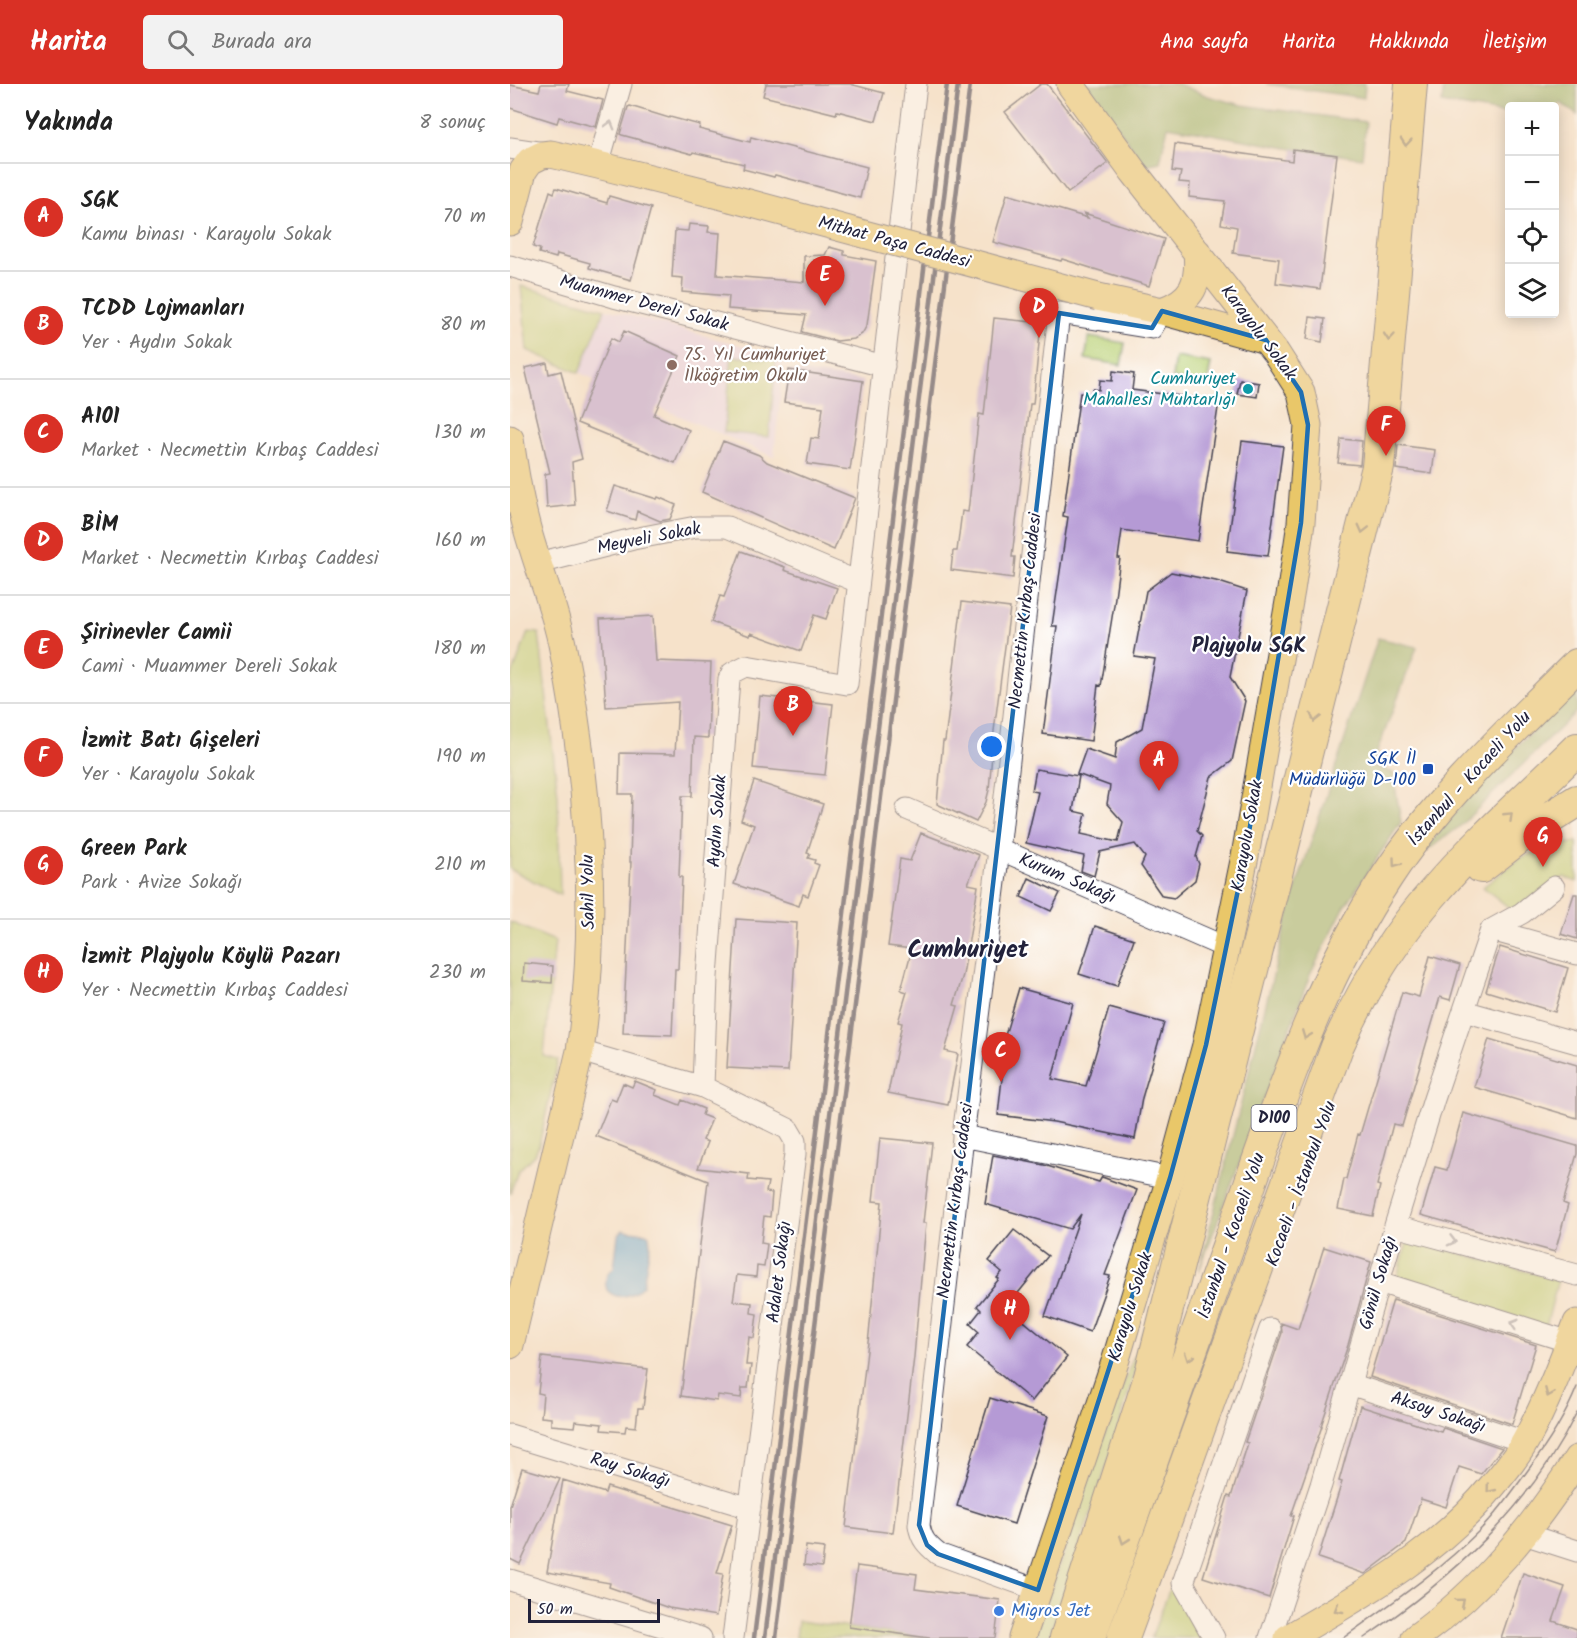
<!DOCTYPE html>
<html lang="tr">
<head>
<meta charset="utf-8">
<style>
	:root { --surface:#fff; --page:#f2f2f2; --text:#222; --muted:#767676; --line:#e0e0e0; --accent:#d93025 }
	body { margin:0; font-family:Kalam,sans-serif; background:var(--page); color:var(--text) }
	.controls { position:absolute; right:18px; top:18px; display:grid; overflow:hidden; border-radius:6px; box-shadow:0 3px 15px #0003 }
	.controls button { width:54px; height:54px; display:grid; place-items:center; padding:0; border:0; border-bottom:2px solid var(--line); background:var(--surface); color:var(--text); font:30px sans-serif }
	.scale { position:absolute; left:18px; bottom:15px; width:132px; box-sizing:border-box; padding-left:6px; border:3px solid #22223b; border-top:0; font-size:16px; line-height:21px; white-space:nowrap; color:#22223b; -webkit-text-stroke:4px #fff; paint-order:stroke }
	.you { position:absolute; left:482px; top:663px; width:21px; height:21px; margin:-15px; border:4px solid #fff; border-radius:50%; background:#1a73e8; box-shadow:0 0 0 9px #1a73e833 }
	.badge { display:grid; place-items:center; width:39px; height:39px; border-radius:50%; background:var(--accent); color:#fff; font-size:20px; font-weight:700 }
	.pin { position:absolute; translate:-50% -50px; filter:drop-shadow(0 2px 3px #0008) }
	.pin::after { content:''; position:absolute; top:32px; width:21px; height:18px; background:inherit; clip-path:polygon(0 0,100% 0,50% 100%) }
	.list { margin:0; padding:0; list-style:none }
	h2 { display:flex; justify-content:space-between; align-items:center; height:78px; margin:0; padding:0 24px; font-size:26px }
	h2 small { font-size:20px; font-weight:400; color:var(--muted) }
	.list li { display:grid; grid-template-columns:39px 1fr auto; gap:18px; align-items:center; box-sizing:border-box; height:108px; padding:0 24px; border-top:2px solid var(--line) }
	.list b { display:block; font-size:22px; white-space:nowrap }
	.list p { margin:0; font-size:20px; white-space:nowrap; color:var(--muted) }
	.list em { font-size:20px; font-style:normal; color:var(--muted) }
	.icon { flex:none; width:33px; height:33px; fill:none; stroke:currentColor; stroke-width:2; stroke-linecap:round; stroke-linejoin:round }
	.map { position:relative; flex:none; width:1067px; height:1554px; overflow:hidden }
	header { display:flex; align-items:center; gap:36px; box-sizing:border-box; height:84px; padding:0 30px; background:var(--accent); color:#fff }
	header strong { font-size:28px }
	nav { display:flex; gap:33px; margin-inline-start:auto; font-size:21px }
	.search { width:420px; height:54px; background:var(--page); display:flex; align-items:center; gap:15px; box-sizing:border-box; padding:0 21px; border-radius:6px; color:var(--muted); font-size:22px }
	main { display:flex }
	aside { flex:1; background:var(--surface) }
	.map>svg:first-child { display:block }
	.built { fill:#e6d2f0 }
	.green { fill:#bad074; stroke:#6e7958; stroke-width:1.5 }
	.forest { fill:#93b266; stroke:#5a6a50; stroke-width:1.5 }
	.water { fill:#60a7d6; stroke:#416488; stroke-width:1.5 }
	.building { fill:#b59ad5 }
	.lines { fill:none; stroke-linecap:round; stroke-linejoin:round }
	.minor-casing { stroke:#423f50; stroke-width:23 }
	.major-casing { stroke:#423f50; stroke-width:29 }
	.highway-casing { stroke:#423f50; stroke-width:34 }
	.minor { stroke:#fff; stroke-width:21 }
	.major { stroke:#e9c769; stroke-width:27 }
	.highway { stroke:#e9c769; stroke-width:32 }
	.tram { stroke:#22223b; stroke-width:1.5 }
	.rail { stroke:#22223b; stroke-width:4.5 }
	.major-bridge-casing { stroke:#423f50; stroke-width:29; stroke-linecap:butt }
	.major-bridge { stroke:#e9c769; stroke-width:27 }
	.oneway { stroke:#9c9ca7 }
	.oneway2 { stroke:#867452 }
	.marked { fill:none; stroke:#1f6fb2; stroke-width:4.5; stroke-linejoin:round }
	.education-dot { fill:#8d6e63; stroke:#fff; stroke-width:2 }
	.culture-dot { fill:#0f9aa8; stroke:#fff; stroke-width:2 }
	.transit-dot { fill:#1a4fb4; stroke:#fff; stroke-width:2 }
	.shop-dot { fill:#3f7fe0; stroke:#fff; stroke-width:2 }
	.labels { text-anchor:middle; dominant-baseline:central; stroke-width:4.5; stroke-linejoin:round; paint-order:stroke }
	.shield { fill:#fff; stroke:#646476; stroke-width:1.5 }
	.shield-label { font-size:16px; font-weight:bold; fill:#22223b }
	.street-label { font-size:18px; fill:#22223b; stroke:#fff }
	.education-label { font-size:18px; fill:#785e54; stroke:#fff; text-anchor:start }
	.culture-label { font-size:18px; fill:#0d838f; stroke:#fff; text-anchor:end }
	.transit-label { font-size:18px; fill:#164399; stroke:#fff; text-anchor:end }
	.shop-label { font-size:18px; fill:#366cbe; stroke:#fff; text-anchor:start }
	.quarter-label { font-size:21px; font-weight:bold; fill:#22223b; stroke:#fff }
	.district-label { font-size:24px; font-weight:bold; fill:#22223b; stroke:#fff }
</style>
</head>
<body>
<header>
<strong>Harita</strong>
<div class="search"><svg class="icon" aria-label="search" viewBox="0 0 24 24"><circle cx="10" cy="10" r="6"/><path d="M15 15l6 6"/></svg>Burada ara</div>
<nav><a>Ana sayfa</a><a>Harita</a><a>Hakkında</a><a>İletişim</a></nav>
</header>
<main>
<aside>
<h2>Yakında<small>8 sonuç</small></h2>
<ul class="list">
<li><span class="badge">A</span><div><b>SGK</b><p>Kamu binası · Karayolu Sokak</p></div><em>70 m</em></li>
<li><span class="badge">B</span><div><b>TCDD Lojmanları</b><p>Yer · Aydın Sokak</p></div><em>80 m</em></li>
<li><span class="badge">C</span><div><b>A101</b><p>Market · Necmettin Kırbaş Caddesi</p></div><em>130 m</em></li>
<li><span class="badge">D</span><div><b>BİM</b><p>Market · Necmettin Kırbaş Caddesi</p></div><em>160 m</em></li>
<li><span class="badge">E</span><div><b>Şirinevler Camii</b><p>Cami · Muammer Dereli Sokak</p></div><em>180 m</em></li>
<li><span class="badge">F</span><div><b>İzmit Batı Gişeleri</b><p>Yer · Karayolu Sokak</p></div><em>190 m</em></li>
<li><span class="badge">G</span><div><b>Green Park</b><p>Park · Avize Sokağı</p></div><em>210 m</em></li>
<li><span class="badge">H</span><div><b>İzmit Plajyolu Köylü Pazarı</b><p>Yer · Necmettin Kırbaş Caddesi</p></div><em>230 m</em></li>
</ul>
</aside>
<div class="map">
<svg width="1067" height="1554" viewBox="0 0 1067 1554">
	<rect width="100%" height="100%" fill="#fff"/>
	<filter id="ink" filterUnits="userSpaceOnUse"><feTurbulence type="fractalNoise" baseFrequency=".0167" numOctaves="2"/><feDisplacementMap in="SourceGraphic" scale="12" xChannelSelector="R" yChannelSelector="G"/><feConvolveMatrix kernelMatrix="1 2 1 2 8 2 1 2 1" color-interpolation-filters="sRGB"/></filter>
	<filter id="wash" filterUnits="userSpaceOnUse"><feTurbulence type="fractalNoise" baseFrequency=".008" numOctaves="4" result="noise"/><feDisplacementMap in="SourceGraphic" scale="24" xChannelSelector="R" yChannelSelector="G"/><feGaussianBlur stdDeviation="1.35" result="paint"/><feColorMatrix in="noise" values="0 0 0 0 0 0 0 0 0 0 0 0 0 0 0 0 0 1.4 0 .05"/><feComposite in="paint" operator="in"/></filter>
	<g filter="url(#wash)">
		<rect width="100%" height="100%" fill="#f6e2ca"/>
		<path class="built" d="M11 202 274 273 264 373 17 266Z"/>
		<path class="green" d="M11 202 95 225 69 289 17 266Z
			M579 253 615 259 611 281 575 275Z
			M222 272 266 276 259 353 214 348Z
			M665 273 701 279 697 300 662 294Z
			M18 548 29 549 48 711 50 811 0 785V597Z
			M1067 758V798L1054 793 1002 826 973 803 1012 773 1043 762Z
			M0 838 45 857 34 972 48 976 29 1061 25 1070 8 1087 0 1110Z
			M898 1155 1048 1196 1036 1243 886 1197Z
			M647 1210 602 1366 539 1554H524L592 1358Z
			M662 1499 694 1554H641Z
			M288 1537 419 1554H286Z"/>
		<path class="forest" d="M576 0H668L698 12 732 21 856 38 852 74 783 65 658 42 650 78 635 81Z
			M756 0H855L854 14Z
			M934 0H1067V31L1051 19 1045 23 999 22V30L932 19Z
			M868 554 907 563 862 681 883 689 891 738 834 824 800 891 689 1187 782 816Z
			M1067 603V627L949 743 911 771 963 706Z"/>
		<path class="water" d="M113 1146 136 1149 139 1151 140 1161 133 1201C125 1211 107 1218 97 1206 94 1197 95 1190 104 1184L108 1151Z"/>
		<g id="blocks">
			<path class="building" d="M31 0H59L57 7 93 16 86 43 49 33 47 39 0 24V1L29 7Z
				M256 0H340L374 9 366 37 327 27 326 30 253 12Z
				M531 0H537L598 79 558 109 495 28Z
				M120 22 159 34 160 33 190 41 189 45 240 58 241 53 357 83 350 114 265 91 264 93 233 85 234 80 183 68 182 70 112 51 110 50 118 23Z
				M665 60 782 77 783 65 827 71 810 205 766 199 769 175 723 169 727 143 711 140 715 117 679 113 680 99 669 98 671 88 662 87Z
				M46 104 97 119 99 112 141 124 121 196 79 184 80 179 47 170 46 174 29 169 30 165 23 163 40 107 44 109Z
				M497 110 578 134 574 129 654 155 639 202 552 175 551 177 483 158Z
				M179 140 199 142 198 148 210 149 207 191 294 198V172L315 171 319 163 334 167V171L366 177 357 241 352 250 344 255 327 257 292 248 296 231 218 225 219 212 172 208 173 194 162 193 165 146 178 147Z
				M800 233 815 235 812 258 797 255Z
				M484 234 531 239 523 320H520L502 473H505L503 494 441 486 443 467H447L452 427 458 428 469 330 474 331Z
				M114 247 170 272 144 331 179 346 165 379 67 339 101 254 109 258Z
				M37 279 39 290 51 287 72 375 62 378 65 421 37 424 35 390 40 389 15 284Z
				M279 286 353 297 340 386 297 380 301 354 309 355 313 323 274 318Z
				M603 287 624 290 622 306 709 317 688 457 612 446 608 474H610L604 521 591 602 588 601 581 657 533 650 547 542H542L558 433 553 432 570 309 583 310V305L589 306 590 296 602 297Z
				M730 296 749 299 747 313 727 310Z
				M831 355 852 357 850 381 828 379Z
				M213 357 249 371 257 378 345 414 324 466 192 408Z
				M732 357 773 362 758 472 717 467Z
				M888 361 925 366 922 390 886 385Z
				M105 402 147 415 148 413 166 421 160 435 150 437 127 427 125 436 97 427Z
				M231 467 275 483 274 486 327 504 316 535 304 531 291 567 241 549 240 552 201 538 210 512 214 513Z
				M661 488 706 497 737 507 720 593 735 617 722 677 701 693 687 747 692 752 686 773 689 780 685 796 664 814 652 812 631 782 635 773 625 760 590 768 584 792 571 787 574 772 516 759 528 708 522 707 526 685 569 692 563 727 576 730 571 750 608 758 613 738 597 720 600 702 567 690 576 665 605 675 607 658 632 644 645 575 624 572 636 507Z
				M452 518 500 524 484 647 479 706 476 718 466 738 427 720 433 657H435Z
				M143 532 146 577 201 579 198 654 184 653 182 712H172L169 793H172L168 885H165L162 951 113 949 121 778H120L122 710H109L110 669 165 670 168 618 96 623 90 535Z
				M250 612 323 620 315 691 243 684Z
				M244 697 313 720 297 769 300 770 298 774 305 776 304 779 309 781 298 812 293 810 289 822 224 800 244 741 231 736Z
				M411 749 469 771 458 800 468 802 453 891 444 921 448 922 435 967 448 970 438 1021 378 1009 392 939 388 938 397 908 391 906 402 865 378 862 390 775 400 777Z
				M519 794 550 809 541 827 511 813Z
				M1064 810H1067V855L1051 850Z
				M226 835 287 839 278 987 217 984Z
				M585 842 624 855 607 902 569 890Z
				M990 863 1058 884 1045 928 976 907Z
				M920 872 950 881 940 916 930 913 892 1042 883 1040 867 1101 870 1102 863 1132 828 1125 834 1095H836L848 1050 850 1051 892 908 909 913Z
				M14 879 43 882 42 899 13 897Z
				M509 904 563 919 542 995 576 1002 599 924 654 939 632 1014 625 1055 544 1038 488 1031 495 967 491 965Z
				M979 955 1067 981V1034L964 1003Z
				M125 997 147 1006 145 1011 170 1021 172 1016 194 1025 192 1031 202 1035 193 1056 198 1058 188 1084 239 1090 238 1096 258 1098 256 1108 262 1109 260 1133 254 1132 251 1159 257 1160 254 1183 247 1182 246 1193 227 1191 223 1217 242 1219 241 1229 247 1230 244 1254 239 1253 236 1281H241L238 1304H232L231 1314 208 1311 207 1317 171 1312 198 1097 86 1052 101 1015 106 1017 113 999 122 1003Z
				M953 1029 1067 1062V1070L1053 1119 1058 1121 1045 1168 911 1131 925 1083 937 1086Z
				M370 1054 422 1059 413 1139H416L404 1273 383 1449 336 1443 359 1250 372 1118 363 1117Z
				M483 1071 534 1081 589 1098 592 1093 627 1106 595 1191 600 1192 580 1248 535 1232 571 1130 560 1145 475 1120Z
				M504 1146 538 1172 500 1219 486 1214 557 1273 522 1317 457 1263 469 1248 460 1240 471 1226 467 1222 489 1195 487 1194 492 1188 479 1177Z
				M814 1163 861 1178 838 1261 811 1342H812L781 1432H784L759 1514 693 1493 718 1412 721 1413 738 1359 735 1358 772 1249 771 1239 788 1245Z
				M883 1216 1026 1261 1002 1340 860 1293Z
				M32 1273 138 1285 133 1324H128L126 1343 116 1342 115 1348 91 1346 92 1340 65 1337 64 1343 41 1341V1334L31 1333 33 1310 28 1309Z
				M480 1314 538 1332 504 1440 447 1422Z
				M850 1322 931 1348 933 1344 992 1364 971 1390 949 1383 936 1423 911 1415 896 1459 855 1490 808 1474 832 1398 829 1397Z
				M12 1384 50 1395 10 1480 0 1475V1422Z
				M53 1396 95 1409 97 1403 222 1441 207 1489 213 1490 206 1532 159 1524 99 1503 100 1499 37 1488Z
				M296 1462 314 1464 312 1483 294 1481Z
				M347 1482 407 1490 405 1505 490 1516 485 1554H419L339 1543Z
				M1013 1489 1055 1503 1043 1537 1067 1545V1554H991Z"/>
		</g>
	</g>
	<g filter="url(#ink)">
		<use href="#blocks" fill-opacity="0" stroke="#423f50" stroke-width="1.5"/>
		<g class="lines">
			<defs>
				<path id="minor" d="M0 64 41 70
					M88 81 111 0
					M0 182 104 213 374 282
					M29 479 123 455 186 443H217L348 498
					M397 725 717 864
					M1044 803 1012 829 981 846 1067 870
					M954 927 1067 959
					M70 967 193 1003 278 1045 285 1057V1070L223 1554
					M193 1003 197 893 219 595 222 589 236 582 337 600 406 0
					M453 1052 660 1094
					M885 1142 1067 1191
					M869 1198 1060 1258
					M840 1300 1015 1358
					M0 1351 240 1424
					M1014 1450 1067 1467
					M0 1496 191 1554
					M528 1506 428 1470C417 1461 411 1455 409 1441L455 1036 489 766 549 229 642 244 652 227
					M704 1554 673 1499 760 1245
					M760 1554 811 1401 885 1142 924 1015 981 846"/>
				<path id="major" d="M0 138 13 87 20 77 32 71 41 70 88 81 220 114
					M588 213 652 227 756 256
					M652 227C683 216 690 199 687 168
					M0 355C4 384 9 415 17 444 28 485 45 523 53 565 79 697 89 834 70 967L0 1261
					M512 1554 606 1275 660 1094 696 961 735 772 781 506 791 439 798 341 791 308 766 269 623 87 560 0
					M778 1554C854 1510 928 1469 984 1400 996 1386 1008 1371 1016 1356 1037 1318 1052 1278 1067 1239
					M905 1554C972 1507 1023 1444 1067 1375"/>
				<path id="highway" d="M971 783 1011 752 1067 717
					M556 1554 640 1293 868 383 901 0
					M579 1554C627 1420 675 1286 722 1151 766 1028 805 901 878 791 930 712 1001 647 1067 581
					M613 1554 827 963C852 907 883 854 924 808 968 757 1019 712 1067 665"/>
			</defs>
			<use href="#minor" class="minor-casing"/>
			<use href="#major" class="major-casing"/>
			<use href="#highway" class="highway-casing"/>
			<use href="#minor" class="minor"/>
			<use href="#major" class="major"/>
			<use href="#highway" class="highway"/>
			<path class="tram" d="M833 1554C880 1520 928 1488 969 1447 988 1428 1003 1407 1018 1386 1038 1360 1055 1333 1067 1303
				M854 1554C941 1495 1020 1424 1067 1328"/>
			<path class="rail" d="M244 1554 437 0
				M255 1554 448 0
				M266 1554 460 0"/>
			<defs>
				<path id="major-bridge" d="M220 114 588 213"/>
			</defs>
			<use href="#major-bridge" class="major-bridge-casing"/>
			<use href="#major-bridge" class="major-bridge"/>
		</g>
		<defs><path id="oneway-chevron" d="M-2-3.5L2.5 0L-2 3.5" fill="none" stroke-width="1.6" stroke-linecap="round" stroke-linejoin="round" transform="scale(1.5)"/></defs>
		<g class="oneway">
			<use href="#oneway-chevron" transform="translate(100 41) rotate(-74)"/>
			<use href="#oneway-chevron" transform="translate(942 1157) rotate(15)"/>
			<use href="#oneway-chevron" transform="translate(1004 1240) rotate(-163)"/>
		</g>
		<g class="oneway2">
			<use href="#oneway-chevron" transform="translate(896 58) rotate(95)"/>
			<use href="#oneway-chevron" transform="translate(879 253) rotate(95)"/>
			<use href="#oneway-chevron" transform="translate(853 445) rotate(104)"/>
			<use href="#oneway-chevron" transform="translate(805 634) rotate(104)"/>
			<use href="#oneway-chevron" transform="translate(999 732) rotate(-44)"/>
			<use href="#oneway-chevron" transform="translate(886 779) rotate(126)"/>
			<use href="#oneway-chevron" transform="translate(796 951) rotate(111)"/>
			<use href="#oneway-chevron" transform="translate(679 1273) rotate(110)"/>
			<use href="#oneway-chevron" transform="translate(1039 1309) rotate(113)"/>
			<use href="#oneway-chevron" transform="translate(980 1405) rotate(129)"/>
			<use href="#oneway-chevron" transform="translate(614 1456) rotate(109)"/>
			<use href="#oneway-chevron" transform="translate(951 1518) rotate(-40)"/>
			<use href="#oneway-chevron" transform="translate(828 1525) rotate(150)"/>
		</g>
	</g>
	<path d="M0 0H1067V1554H0ZM652 227 756 256 791 308 798 341 791 439 735 772 696 961 660 1094 528 1506 428 1470 417 1461 409 1441 549 229 642 244Z" fill="#f6e2ca" fill-opacity=".55" fill-rule="evenodd"/>
	<path class="marked" d="M652 227 756 256 791 308 798 341 791 439 735 772 696 961 660 1094 528 1506 428 1470 417 1461 409 1441 549 229 642 244Z"/>
	<circle class="education-dot" cx="162" cy="281" r="6"/>
	<circle class="culture-dot" cx="738" cy="305" r="6"/>
	<rect class="transit-dot" x="912" y="679" width="12" height="12" rx="3"/>
	<circle class="shop-dot" cx="489" cy="1527" r="6"/>
	<g class="labels">
		<rect class="shield" x="741.5" y="1021" width="45" height="26" rx="4.5"/>
		<g class="shield-label">
			<text x="764" y="1034">D100</text>
		</g>
		<g class="street-label">
			<text transform="translate(384 159) rotate(15)">Mithat Paşa Caddesi</text>
			<text transform="translate(134 220) rotate(15)">Muammer Dereli Sokak</text>
			<text transform="translate(748 249) rotate(53)">Karayolu Sokak</text>
			<text transform="translate(139 455) rotate(-11)">Meyveli Sokak</text>
			<text transform="translate(516 527) rotate(-84)">Necmettin Kırbaş Caddesi</text>
			<text transform="translate(960 695) rotate(-48)">İstanbul - Kocaeli Yolu</text>
			<text transform="translate(208 737) rotate(-86)">Aydın Sokak</text>
			<text transform="translate(738 752) rotate(-80)">Karayolu Sokak</text>
			<text transform="translate(557 795) rotate(23)">Kurum Sokağı</text>
			<text transform="translate(79 808) rotate(-91)">Sahil Yolu</text>
			<text transform="translate(792 1100) rotate(-70)">Kocaeli - İstanbul Yolu</text>
			<text transform="translate(446 1117) rotate(-83)">Necmettin Kırbaş Caddesi</text>
			<text transform="translate(722 1152) rotate(-71)">İstanbul - Kocaeli Yolu</text>
			<text transform="translate(270 1188) rotate(-83)">Adalet Sokağı</text>
			<text transform="translate(869 1199) rotate(-74)">Gönül Sokağı</text>
			<text transform="translate(621 1223) rotate(-73)">Karayolu Sokak</text>
			<text transform="translate(928 1329) rotate(18)">Aksoy Sokağı</text>
			<text transform="translate(120 1387) rotate(17)">Ray Sokağı</text>
		</g>
		<g class="education-label">
			<text x="174" y="271">75. Yıl Cumhuriyet<tspan x="174" dy="21">İlköğretim Okulu</tspan></text>
		</g>
		<g class="culture-label">
			<text x="726" y="295">Cumhuriyet<tspan x="726" dy="21">Mahallesi Muhtarlığı</tspan></text>
		</g>
		<g class="transit-label">
			<text x="906" y="675">SGK İl<tspan x="906" dy="21">Müdürlüğü D-100</tspan></text>
		</g>
		<g class="shop-label">
			<text x="501" y="1527">Migros Jet</text>
		</g>
		<g class="quarter-label">
			<text x="739" y="562">Plajyolu SGK</text>
		</g>
		<g class="district-label">
			<text x="458" y="866">Cumhuriyet</text>
		</g>
	</g>
</svg>
<div class="controls">
<button>+</button>
<button>−</button>
<button><svg class="icon" aria-label="locate" viewBox="0 0 24 24"><circle cx="12" cy="12" r="6"/><path d="M12 2v4M12 18v4M2 12h4M18 12h4"/></svg></button>
<button><svg class="icon" aria-label="layers" viewBox="0 0 24 24"><path d="M12 4l9 5-9 5-9-5zM3 14l9 5 9-5"/></svg></button>
</div>
<div class="scale">50 m</div>
<div class="you"></div>
<div class="pin badge" style="left:649px;top:707px">A</div>
<div class="pin badge" style="left:283px;top:652px">B</div>
<div class="pin badge" style="left:491px;top:998px">C</div>
<div class="pin badge" style="left:529px;top:254px">D</div>
<div class="pin badge" style="left:315px;top:222px">E</div>
<div class="pin badge" style="left:876px;top:372px">F</div>
<div class="pin badge" style="left:1033px;top:783px">G</div>
<div class="pin badge" style="left:500px;top:1256px">H</div>
</div>
</main>
</body>
</html>
